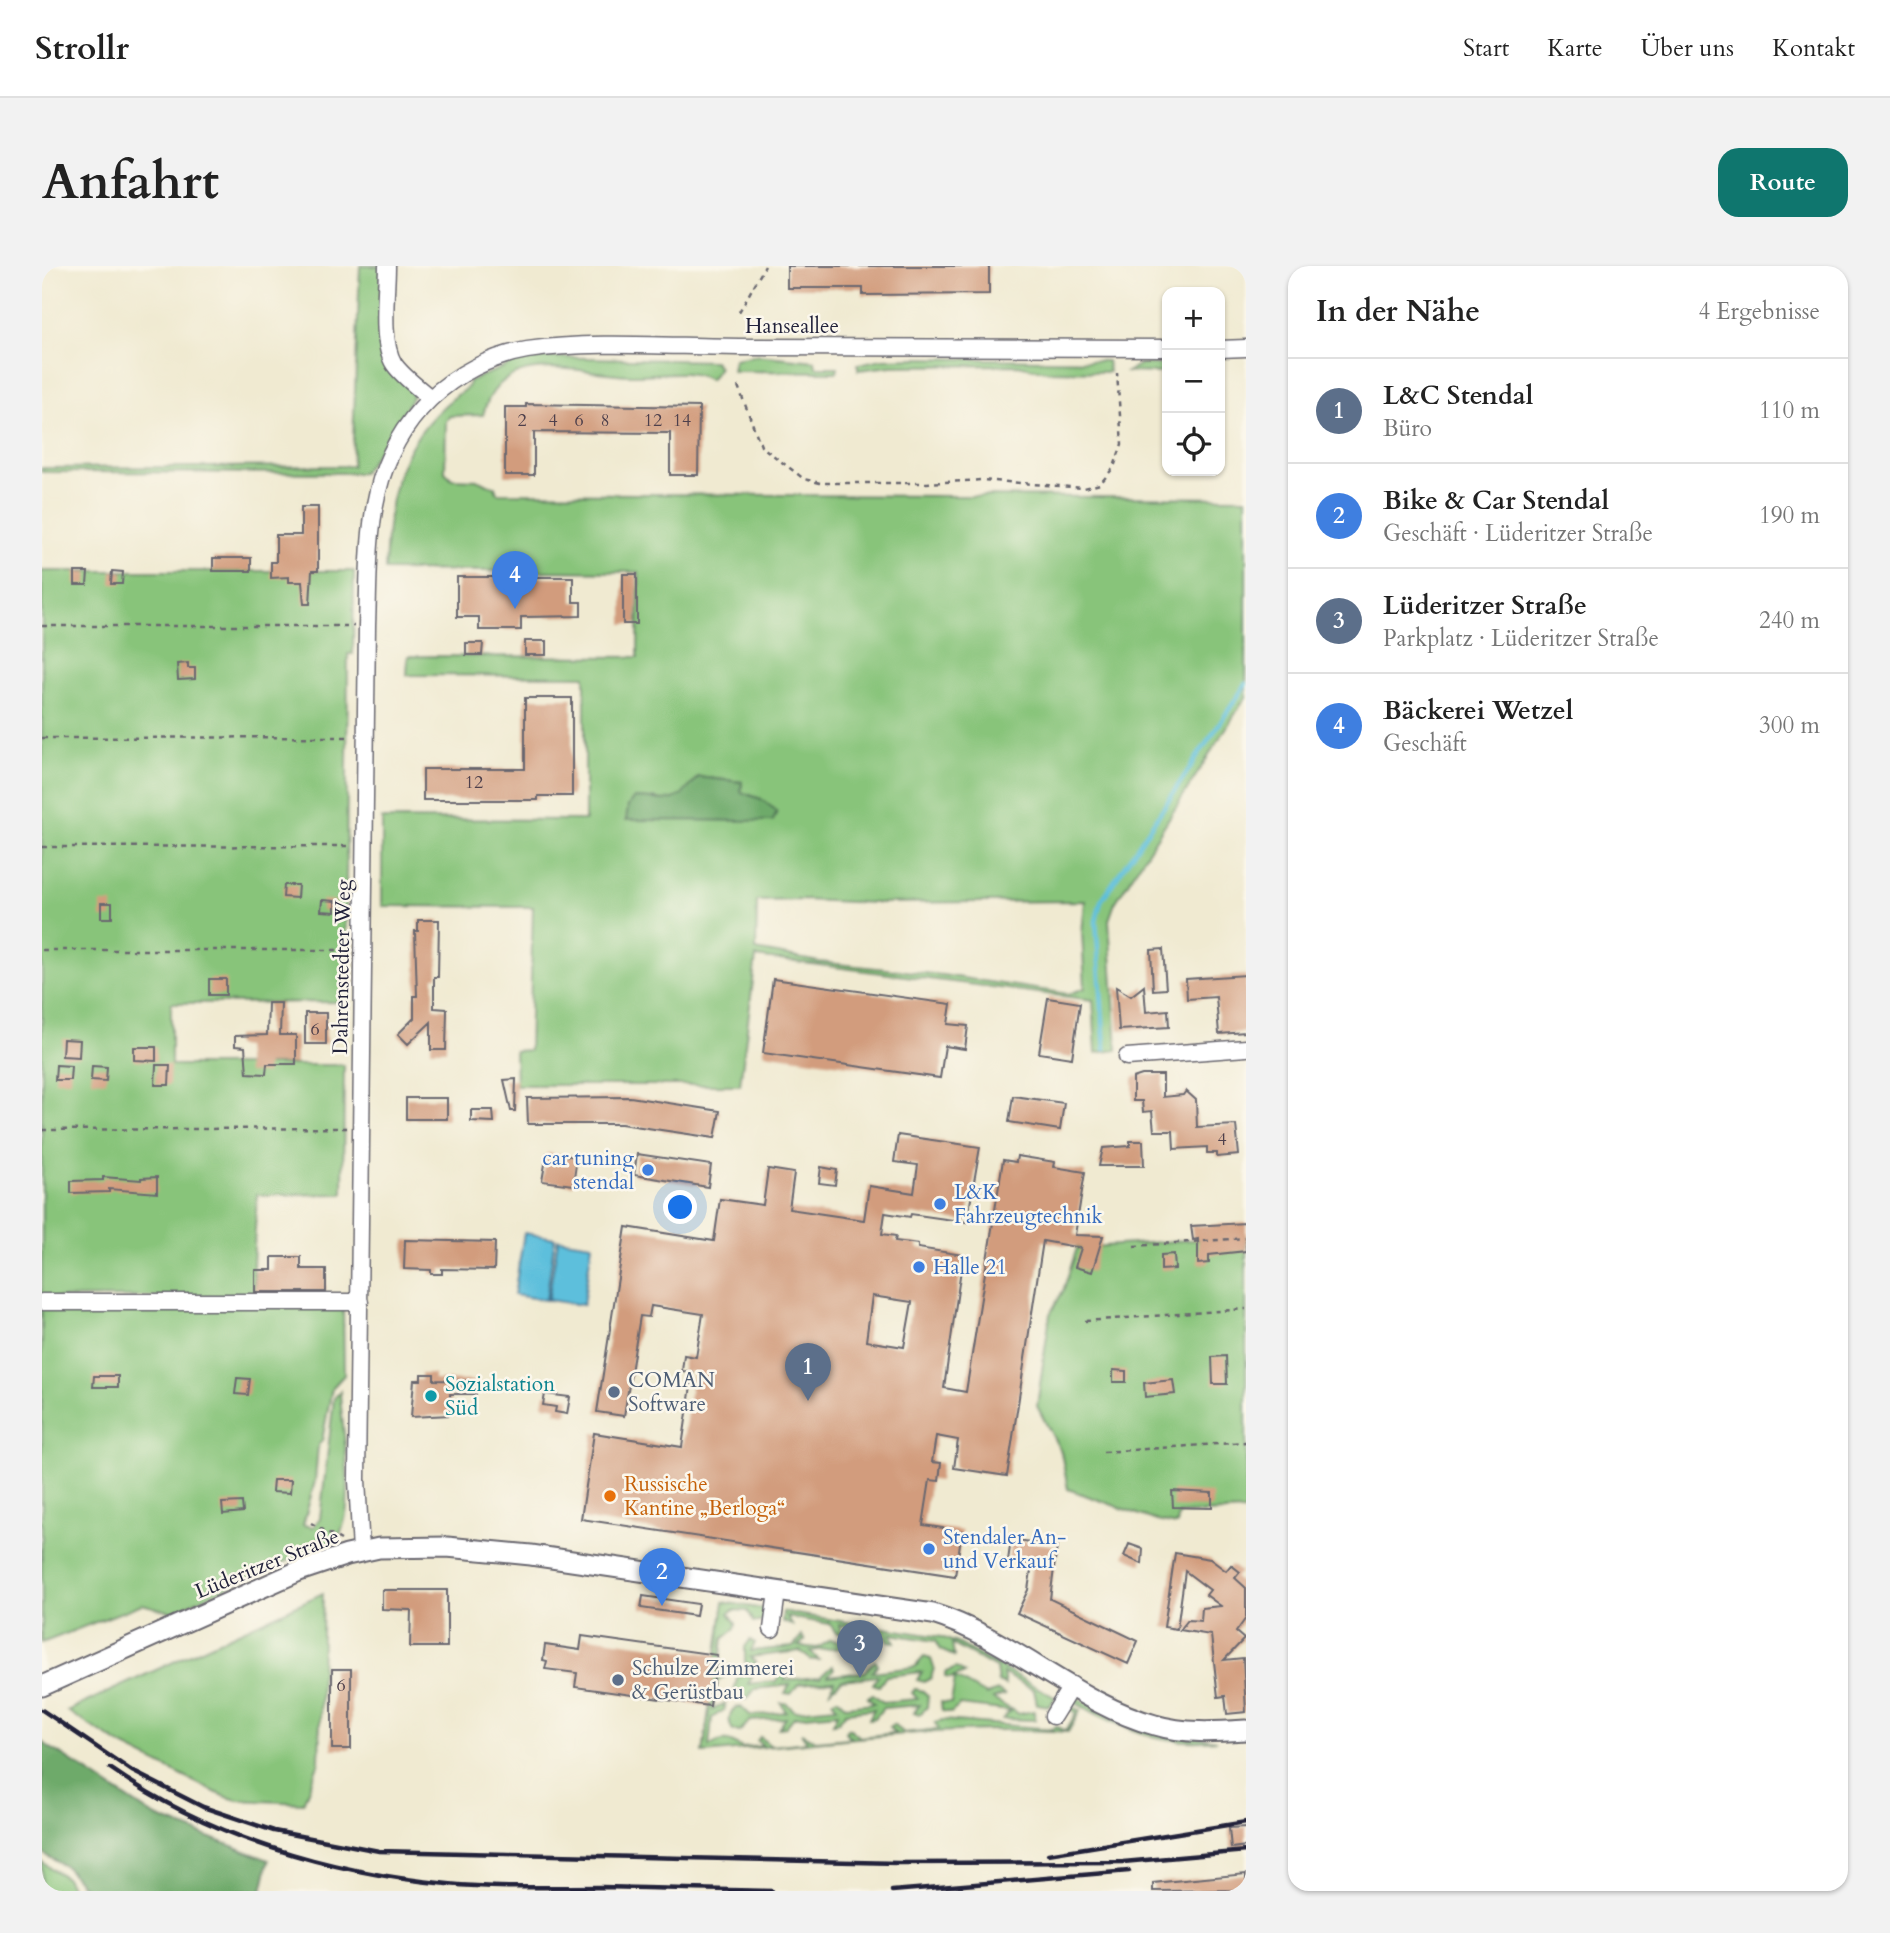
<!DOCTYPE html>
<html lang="de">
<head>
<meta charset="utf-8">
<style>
	:root { --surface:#fff; --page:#f2f2f2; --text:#222; --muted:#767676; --line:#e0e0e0; --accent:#0f766e }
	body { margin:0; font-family:Cardo,serif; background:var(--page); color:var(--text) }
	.controls { position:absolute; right:21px; top:21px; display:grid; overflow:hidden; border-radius:14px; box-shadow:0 2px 5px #0004 }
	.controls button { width:63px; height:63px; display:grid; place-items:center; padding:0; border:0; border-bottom:2px solid var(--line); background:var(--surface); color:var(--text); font:35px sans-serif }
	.you { position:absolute; left:639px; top:942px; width:24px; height:24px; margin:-18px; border:5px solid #fff; border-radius:50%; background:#1a73e8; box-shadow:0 0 0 10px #1a73e833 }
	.badge { display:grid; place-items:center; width:46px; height:46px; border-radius:50%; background:var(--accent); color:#fff; font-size:23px; font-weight:700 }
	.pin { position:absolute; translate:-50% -58px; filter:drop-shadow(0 2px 4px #0008) }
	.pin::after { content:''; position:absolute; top:37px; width:24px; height:21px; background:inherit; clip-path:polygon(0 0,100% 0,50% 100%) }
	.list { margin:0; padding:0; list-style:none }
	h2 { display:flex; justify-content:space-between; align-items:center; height:91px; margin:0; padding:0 28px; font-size:30px }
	h2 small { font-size:23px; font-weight:400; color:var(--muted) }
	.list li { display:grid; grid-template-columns:46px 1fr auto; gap:21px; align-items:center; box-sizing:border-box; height:105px; padding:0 28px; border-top:2px solid var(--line) }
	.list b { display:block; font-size:26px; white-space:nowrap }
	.list p { margin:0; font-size:23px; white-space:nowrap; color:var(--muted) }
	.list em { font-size:23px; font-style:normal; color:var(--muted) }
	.icon { flex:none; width:38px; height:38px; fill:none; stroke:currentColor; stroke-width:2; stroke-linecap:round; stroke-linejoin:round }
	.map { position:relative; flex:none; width:1204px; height:1625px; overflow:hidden; border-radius:21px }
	header { display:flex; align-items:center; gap:42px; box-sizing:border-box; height:98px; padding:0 35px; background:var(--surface); border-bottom:2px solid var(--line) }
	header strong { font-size:33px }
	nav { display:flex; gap:38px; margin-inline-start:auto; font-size:24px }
	.intro { display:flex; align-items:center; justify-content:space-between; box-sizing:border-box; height:168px; padding:0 42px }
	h1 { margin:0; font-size:49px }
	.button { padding:18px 32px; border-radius:21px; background:var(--accent); color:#fff; font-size:24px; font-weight:700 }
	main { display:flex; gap:42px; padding:0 42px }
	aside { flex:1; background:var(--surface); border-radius:21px; box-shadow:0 2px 5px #0004 }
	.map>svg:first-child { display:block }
	.green { fill:#88c47a; stroke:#55735a; stroke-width:2; fill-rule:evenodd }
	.forest { fill:#6eaa6a; stroke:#486652; stroke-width:2 }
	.water { fill:#5dbfdc; stroke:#40708c; stroke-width:2 }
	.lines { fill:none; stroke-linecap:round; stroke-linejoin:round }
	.stream { stroke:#5dbfdc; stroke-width:4.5 }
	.building { fill:#d29c7d; fill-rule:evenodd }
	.minor-casing { stroke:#6a6870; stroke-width:19 }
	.major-casing { stroke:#6a6870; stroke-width:23 }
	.path { stroke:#6a6870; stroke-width:2.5; stroke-dasharray:5 5; stroke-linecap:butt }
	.minor { stroke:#fff; stroke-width:16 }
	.major { stroke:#fff; stroke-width:19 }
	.rail { stroke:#22223b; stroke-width:4.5 }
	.shop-dot { fill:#3f7fe0; stroke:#fbf7ec; stroke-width:2.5 }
	.service-dot { fill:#5c6f8a; stroke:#fbf7ec; stroke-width:2.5 }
	.culture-dot { fill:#0f9aa8; stroke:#fbf7ec; stroke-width:2.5 }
	.food-dot { fill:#e8710a; stroke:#fbf7ec; stroke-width:2.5 }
	.labels { text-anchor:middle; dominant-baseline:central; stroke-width:5; stroke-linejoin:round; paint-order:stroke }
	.number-label { font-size:18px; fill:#4e404c }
	.street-label { font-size:21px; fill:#22223b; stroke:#fbf7ec }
	.shop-label { font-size:21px; fill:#366cbe; stroke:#fbf7ec; text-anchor:start }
	.service-label { font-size:21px; fill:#4e5e75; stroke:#fbf7ec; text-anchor:start }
	.culture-label { font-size:21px; fill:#0d838f; stroke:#fbf7ec; text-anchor:start }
	.food-label { font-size:21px; fill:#c56008; stroke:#fbf7ec; text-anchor:start }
</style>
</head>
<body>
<header>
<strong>Strollr</strong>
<nav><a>Start</a><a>Karte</a><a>Über uns</a><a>Kontakt</a></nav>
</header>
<div class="intro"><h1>Anfahrt</h1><a class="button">Route</a></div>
<main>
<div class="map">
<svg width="1204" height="1625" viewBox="0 0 1204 1625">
	<rect width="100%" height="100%" fill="#fbf7ec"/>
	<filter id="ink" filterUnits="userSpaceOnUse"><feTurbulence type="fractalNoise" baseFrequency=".0143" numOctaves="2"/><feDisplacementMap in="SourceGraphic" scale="14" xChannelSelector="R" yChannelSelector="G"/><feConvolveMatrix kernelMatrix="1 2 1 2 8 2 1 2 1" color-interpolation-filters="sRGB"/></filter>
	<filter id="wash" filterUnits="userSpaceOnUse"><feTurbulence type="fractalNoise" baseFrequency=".00686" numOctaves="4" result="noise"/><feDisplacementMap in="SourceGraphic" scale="28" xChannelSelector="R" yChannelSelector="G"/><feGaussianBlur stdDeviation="1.57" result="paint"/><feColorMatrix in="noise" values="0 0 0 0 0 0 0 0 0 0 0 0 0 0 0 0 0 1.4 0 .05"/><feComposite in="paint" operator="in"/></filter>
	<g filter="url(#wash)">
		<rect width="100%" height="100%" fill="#f0ead1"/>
		<path class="green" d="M318 0H339V62L371 129C369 135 326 201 320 207L0 206V202L310 200Z
			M715 89 773 95 774 101H796L795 106 690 105 692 93Z
			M503 91 672 95 677 101 668 114C644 101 616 110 589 109 537 108 458 79 441 149L408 150 404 155 403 206 410 213 437 214 453 221 455 227 1204 232V431L1073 637 1067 654 1075 784 1054 787 1051 734 714 691 698 819H474L473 785 487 784 491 641 340 640V553L543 554V410L365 409 366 390 596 391 597 306 343 304C346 225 356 169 426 121L427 115 475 96ZM656 511 700 516 699 526 719 533 586 540 612 532 629 536 644 526ZM760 634 834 637 1043 635 1040 667 1043 722 1027 728 900 709 777 696 714 684 715 635Z
			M875 92 1065 95 1067 106 1004 105 976 99 849 100 816 104V98L840 93Z
			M1098 98 1125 99V107L1085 106Z
			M0 305H312L311 388H306L303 736 129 737V799H302L301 928 215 929 211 999 213 1030 0 1032Z
			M1204 970V1245L1137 1248 1135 1259 1115 1255 1026 1223 1019 1186 995 1140 1008 1048 1021 1025 1035 982Z
			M0 1039H301L302 1109 290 1122 280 1175 276 1179 273 1215 261 1259 271 1261 278 1252 292 1132 298 1125C299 1163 317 1242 295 1273L130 1346 100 1338 0 1377Z
			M281 1327 277 1496 261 1537 195 1534 179 1529 82 1481 25 1445Z
			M682 1336 727 1344C724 1353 722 1357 712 1356L706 1345 692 1344 687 1347 694 1357 693 1363 681 1373 677 1408 688 1400 687 1407 675 1416 671 1444 683 1437 682 1444 670 1452 667 1481C680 1472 687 1473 700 1482L721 1480 715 1475 718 1471 729 1480 765 1476 759 1467 774 1475 809 1472 804 1466 807 1462 818 1471 853 1467 847 1461 851 1458 862 1467 897 1463 893 1456 901 1454 1010 1463 1014 1460 1024 1465 1034 1447 1024 1441 1025 1438 1038 1445 1026 1466C904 1458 782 1476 661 1487Z
			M741 1346 899 1371 917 1378 1014 1432 1007 1440 995 1438 992 1424 961 1407 963 1419 956 1416 954 1402 910 1378 912 1390 898 1384 893 1375 849 1368 853 1376 846 1375 841 1366 797 1359 801 1368 794 1367 788 1358 745 1351 750 1359 740 1355Z
			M760 1370 763 1374 756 1380 776 1382 788 1374 832 1381 835 1385 829 1389 817 1380 768 1385 777 1394H769L758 1385 708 1391 714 1397 712 1400 703 1396V1381L708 1374 713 1377 709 1385 751 1381Z
			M882 1391 889 1393 892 1402 889 1412 882 1416 875 1414 880 1406 844 1410 837 1420 831 1418 836 1410 800 1414 789 1424 792 1415 757 1418 749 1428 743 1427 748 1419 713 1423 705 1433H699L692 1427 695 1412 701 1408 711 1410 706 1418 734 1415 743 1404 747 1407 742 1414 778 1411 790 1400 792 1402 786 1410 822 1406 833 1395 836 1398 830 1406 873 1401Z
			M914 1402 923 1407 912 1411 944 1429 956 1425 962 1429 951 1433 977 1448 992 1445 993 1454 961 1453 968 1445 918 1439 909 1447 900 1445 899 1436 909 1437 913 1413 903 1411V1407Z
			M873 1423 881 1425 886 1430 885 1441 878 1448 872 1447 877 1439 841 1442 833 1452 827 1453 832 1443 804 1446 796 1456 791 1457 796 1447 752 1451 744 1461 737 1462 744 1452 708 1455 697 1466 691 1464C686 1457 686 1445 695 1441H700L709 1450 744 1446 739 1437H744L753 1445 795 1441 790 1435 795 1432 804 1440 832 1437 826 1431 831 1428 841 1436 876 1433 870 1427Z
			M1036 1432 1087 1461 1175 1474C1116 1481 1079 1461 1028 1434Z
			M0 1596 24 1612 31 1625H0Z"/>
		<path class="forest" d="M656 511 700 516 699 526 719 533 735 545 731 555 584 554 586 540 592 532C628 532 631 543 656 511Z
			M0 1476 112 1550 227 1594 220 1625H45L24 1601 0 1587Z"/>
		<path class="water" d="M482 967 513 972 504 1034 472 1029Z
			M516 973 550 978 541 1039 506 1034Z"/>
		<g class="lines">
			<path class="stream" d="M1063 783 1054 655 1059 635 1204 418"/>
		</g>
		<g id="blocks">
			<path class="building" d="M745 0H947V28L821 29V22H745Z
				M484 138 657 141 656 209H628V167L492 166V209H463V141H484Z
				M259 241H276V305H270L268 338H262L260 316H247V311L229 312V296H234V269H259Z
				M171 292H209V305H171Z
				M70 305 81 306 80 318H69Z
				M33 306H46L45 319H33Z
				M581 308H595V358H581Z
				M415 311H531V336H539V350L479 351V364H437V351H415Z
				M483 375H504V389H483Z
				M424 377H441L440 389H424Z
				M146 397V402H153V413L136 414 135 398Z
				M483 432H530V530H496V534H381V503H483Z
				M242 619H256L255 632 241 631Z
				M280 634 293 635V646L279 645Z
				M59 637H70V652H59Z
				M376 654H397L396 711H392V742L405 743 404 784H389V756L366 778 356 768 372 752V730H375L373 665H376Z
				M1121 683 1124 723 1111 724 1109 684Z
				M1204 709V766L1177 768 1174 731 1145 733 1144 713Z
				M167 713H184V729H167Z
				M731 713 909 738 906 758 926 760 923 783 903 780 898 812 721 787Z
				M1102 720 1104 746 1126 744 1127 761 1077 764 1074 721 1089 730Z
				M1006 732 1038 737 1030 792 997 787Z
				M226 737H239L238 769H254V798H225L224 808 205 807 203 781 193 780V770L225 769Z
				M263 747H284V778H263Z
				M21 773 38 774 37 791 20 790Z
				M92 781H114V795L92 794Z
				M14 799 29 800 28 814H13Z
				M114 799H128L127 819H113Z
				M50 800 65 801 64 815 49 814Z
				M1100 809H1121V831L1141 829 1144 825 1154 834 1155 861 1194 859 1197 889 1175 891V887H1165V881L1132 883 1131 865H1112L1110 845 1101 846 1100 835H1091V812Z
				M474 813 473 845H469L462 814Z
				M971 830 1022 837 1018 864 967 856Z
				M588 831 678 845 673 872 579 858H486L485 832Z
				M364 832H405V853H364Z
				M429 844H451L452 856 429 855Z
				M856 869 938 881 925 956 869 948 868 951 843 947 840 968 854 970 853 975 876 978V982L921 989 902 1122 924 1126 961 894 974 896 975 890 1013 896 1012 901 1043 906 1033 969 1061 970 1050 1006 1033 1001 1039 982 1001 975 965 1210 912 1202 916 1174 894 1170 890 1196 899 1197 897 1215 888 1214 881 1259 920 1265 913 1310 539 1253 552 1167 640 1181 651 1106 640 1105 642 1089 654 1091 661 1048 609 1040 607 1051 598 1050 582 1150 555 1146 584 961 672 975 678 933 721 939 726 903 752 907 747 943 822 954 827 920 872 927 876 899 852 896ZM830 1030 870 1036 862 1081 824 1075Z
				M1088 875H1101L1102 900H1057L1061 882 1088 880Z
				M505 887 535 891 531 919 500 915Z
				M595 888 669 899 666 921 592 909Z
				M779 901 795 904 793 919 777 917Z
				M61 911 99 914V912L115 911V927L67 923V926L29 927V915L61 914Z
				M1204 957V985L1167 989V997L1156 998V973L1151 974 1149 960Z
				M363 974 453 976 452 1004 400 1003V1008H389V1004L362 1003Z
				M1132 988 1133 1003 1119 1004V989Z
				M230 991H259V1003H284V1026H213V1004H230Z
				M1184 1090 1185 1118H1171L1170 1091Z
				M1071 1104 1084 1105V1116H1071Z
				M379 1108H392V1114L434 1115V1128H408V1149L369 1151 372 1114H379Z
				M52 1110H76V1121H51Z
				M195 1112 208 1113 206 1129 193 1128Z
				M1131 1114 1133 1128 1103 1131 1102 1117Z
				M503 1128 528 1131 525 1148 513 1146 514 1141 501 1139Z
				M231 1214H249L248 1227 230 1226Z
				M1130 1225 1170 1227V1242L1131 1241Z
				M200 1236 201 1246 181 1248 180 1237Z
				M969 1273 1015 1280 1008 1333 1096 1375 1086 1398 975 1347 986 1324 990 1298 966 1295Z
				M1087 1278 1101 1283 1100 1298 1082 1290Z
				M1133 1287 1168 1293 1184 1305 1189 1299 1198 1306 1193 1312 1204 1322V1352L1194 1366 1202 1373 1182 1394 1201 1392 1204 1446 1185 1448 1183 1430 1176 1431 1169 1369 1138 1364 1146 1354 1159 1355 1160 1342 1179 1340 1164 1329 1168 1324 1143 1305 1135 1363 1122 1361Z
				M340 1324H405V1381H368L369 1344 340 1343Z
				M601 1330 656 1338 654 1350 599 1342Z
				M540 1370 675 1389 668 1440 533 1421 535 1407 503 1403 505 1395 501 1394 503 1379 538 1384Z
				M290 1403H309V1483H290Z
				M1204 1561V1580L1189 1582 1187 1562Z
				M1204 1608V1624L1111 1625V1617Z"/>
		</g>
	</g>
	<g filter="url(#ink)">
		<use href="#blocks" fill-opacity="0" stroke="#6a6870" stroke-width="2"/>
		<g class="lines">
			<defs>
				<path id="minor" d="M345 0C345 26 338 76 352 98 361 111 377 122 388 132
					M1178 83 1204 82
					M1085 791 1204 782
					M0 1036H318
					M319 1285 315 1214 325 360C328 276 322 197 388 133 414 108 449 90 485 84 552 74 634 81 702 81 843 82 984 82 1125 82
					M730 1363 735 1326
					M1011 1450 1030 1419"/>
				<path id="major" d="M0 1420 257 1305 305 1289 337 1282 405 1281 489 1289 891 1348C971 1373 1035 1438 1113 1459 1143 1468 1173 1466 1204 1464"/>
			</defs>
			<use href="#minor" class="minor-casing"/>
			<use href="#major" class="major-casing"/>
			<path class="path" d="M697 46 723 0
				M696 120 719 180 762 213 778 217H885L940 214 1042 222 1058 218 1072 201 1080 178 1075 107
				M0 360H312
				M0 472 308 471
				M0 581 308 580
				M0 684H308
				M0 864 305 862
				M1092 980 1204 972
				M1043 1055 1204 1043
				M1061 1186 1204 1176
				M269 1257 299 1274"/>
			<use href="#minor" class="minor"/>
			<use href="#major" class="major"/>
			<path class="rail" d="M0 1444 90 1505 161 1541 232 1565 337 1585 856 1597 1081 1596 1204 1585
				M68 1502C167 1571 287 1607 406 1618 457 1623 509 1621 560 1621 617 1622 673 1624 730 1625
				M1006 1588 1204 1556
				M850 1625 1087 1605"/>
		</g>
	</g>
	<g class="shop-dot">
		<circle cx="606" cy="904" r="7"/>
		<circle cx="898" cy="938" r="7"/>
		<circle cx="877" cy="1001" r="7"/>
		<circle cx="887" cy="1283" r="7"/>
	</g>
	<g class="service-dot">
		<circle cx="572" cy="1126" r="7"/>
		<circle cx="576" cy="1414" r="7"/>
	</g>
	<circle class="culture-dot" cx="389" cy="1130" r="7"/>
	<circle class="food-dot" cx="568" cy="1230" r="7"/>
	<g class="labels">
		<g class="number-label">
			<text x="480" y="154">2</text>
			<text x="511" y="154">4</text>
			<text x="537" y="154">6</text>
			<text x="563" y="154">8</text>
			<text x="611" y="154">12</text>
			<text x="640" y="154">14</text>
			<text x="432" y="516">12</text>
			<text x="273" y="763">6</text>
			<text x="1180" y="873">4</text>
			<text x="299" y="1419">6</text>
		</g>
		<g class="street-label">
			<text x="750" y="60">Hanseallee</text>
			<text transform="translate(300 701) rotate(-89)">Dahrenstedter Weg</text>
			<text transform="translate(225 1298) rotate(-22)">Lüderitzer Straße</text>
		</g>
		<g class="shop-label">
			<text x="592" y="892" text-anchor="end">car tuning<tspan x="592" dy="24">stendal</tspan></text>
			<text x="912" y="926">L&amp;K<tspan x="912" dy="24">Fahrzeugtechnik</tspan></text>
			<text x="891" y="1001">Halle 21</text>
			<text x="901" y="1271">Stendaler An-<tspan x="901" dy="24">und Verkauf</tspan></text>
		</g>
		<g class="service-label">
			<text x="586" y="1114">COMAN<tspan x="586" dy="24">Software</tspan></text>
			<text x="590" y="1402">Schulze Zimmerei<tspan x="590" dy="24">&amp; Gerüstbau</tspan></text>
		</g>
		<g class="culture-label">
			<text x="403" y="1118">Sozialstation<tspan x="403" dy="24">Süd</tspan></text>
		</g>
		<g class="food-label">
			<text x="582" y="1218">Russische<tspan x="582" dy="24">Kantine „Berloga“</tspan></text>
		</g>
	</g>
</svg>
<div class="controls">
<button>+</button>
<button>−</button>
<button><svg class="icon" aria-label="locate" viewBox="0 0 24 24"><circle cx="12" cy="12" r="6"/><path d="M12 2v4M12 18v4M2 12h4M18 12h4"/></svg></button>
</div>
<div class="you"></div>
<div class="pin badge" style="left:766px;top:1135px;background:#5c6f8a">1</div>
<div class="pin badge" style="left:620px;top:1340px;background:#3f7fe0">2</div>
<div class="pin badge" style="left:818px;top:1412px;background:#5c6f8a">3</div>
<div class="pin badge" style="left:473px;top:343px;background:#3f7fe0">4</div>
</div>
<aside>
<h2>In der Nähe<small>4 Ergebnisse</small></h2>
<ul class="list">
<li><span class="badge" style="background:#5c6f8a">1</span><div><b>L&amp;C Stendal</b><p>Büro</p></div><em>110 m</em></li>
<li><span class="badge" style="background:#3f7fe0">2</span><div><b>Bike &amp; Car Stendal</b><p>Geschäft · Lüderitzer Straße</p></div><em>190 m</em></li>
<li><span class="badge" style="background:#5c6f8a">3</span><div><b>Lüderitzer Straße</b><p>Parkplatz · Lüderitzer Straße</p></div><em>240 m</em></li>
<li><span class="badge" style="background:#3f7fe0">4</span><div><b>Bäckerei Wetzel</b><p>Geschäft</p></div><em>300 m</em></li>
</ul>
</aside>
</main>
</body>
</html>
